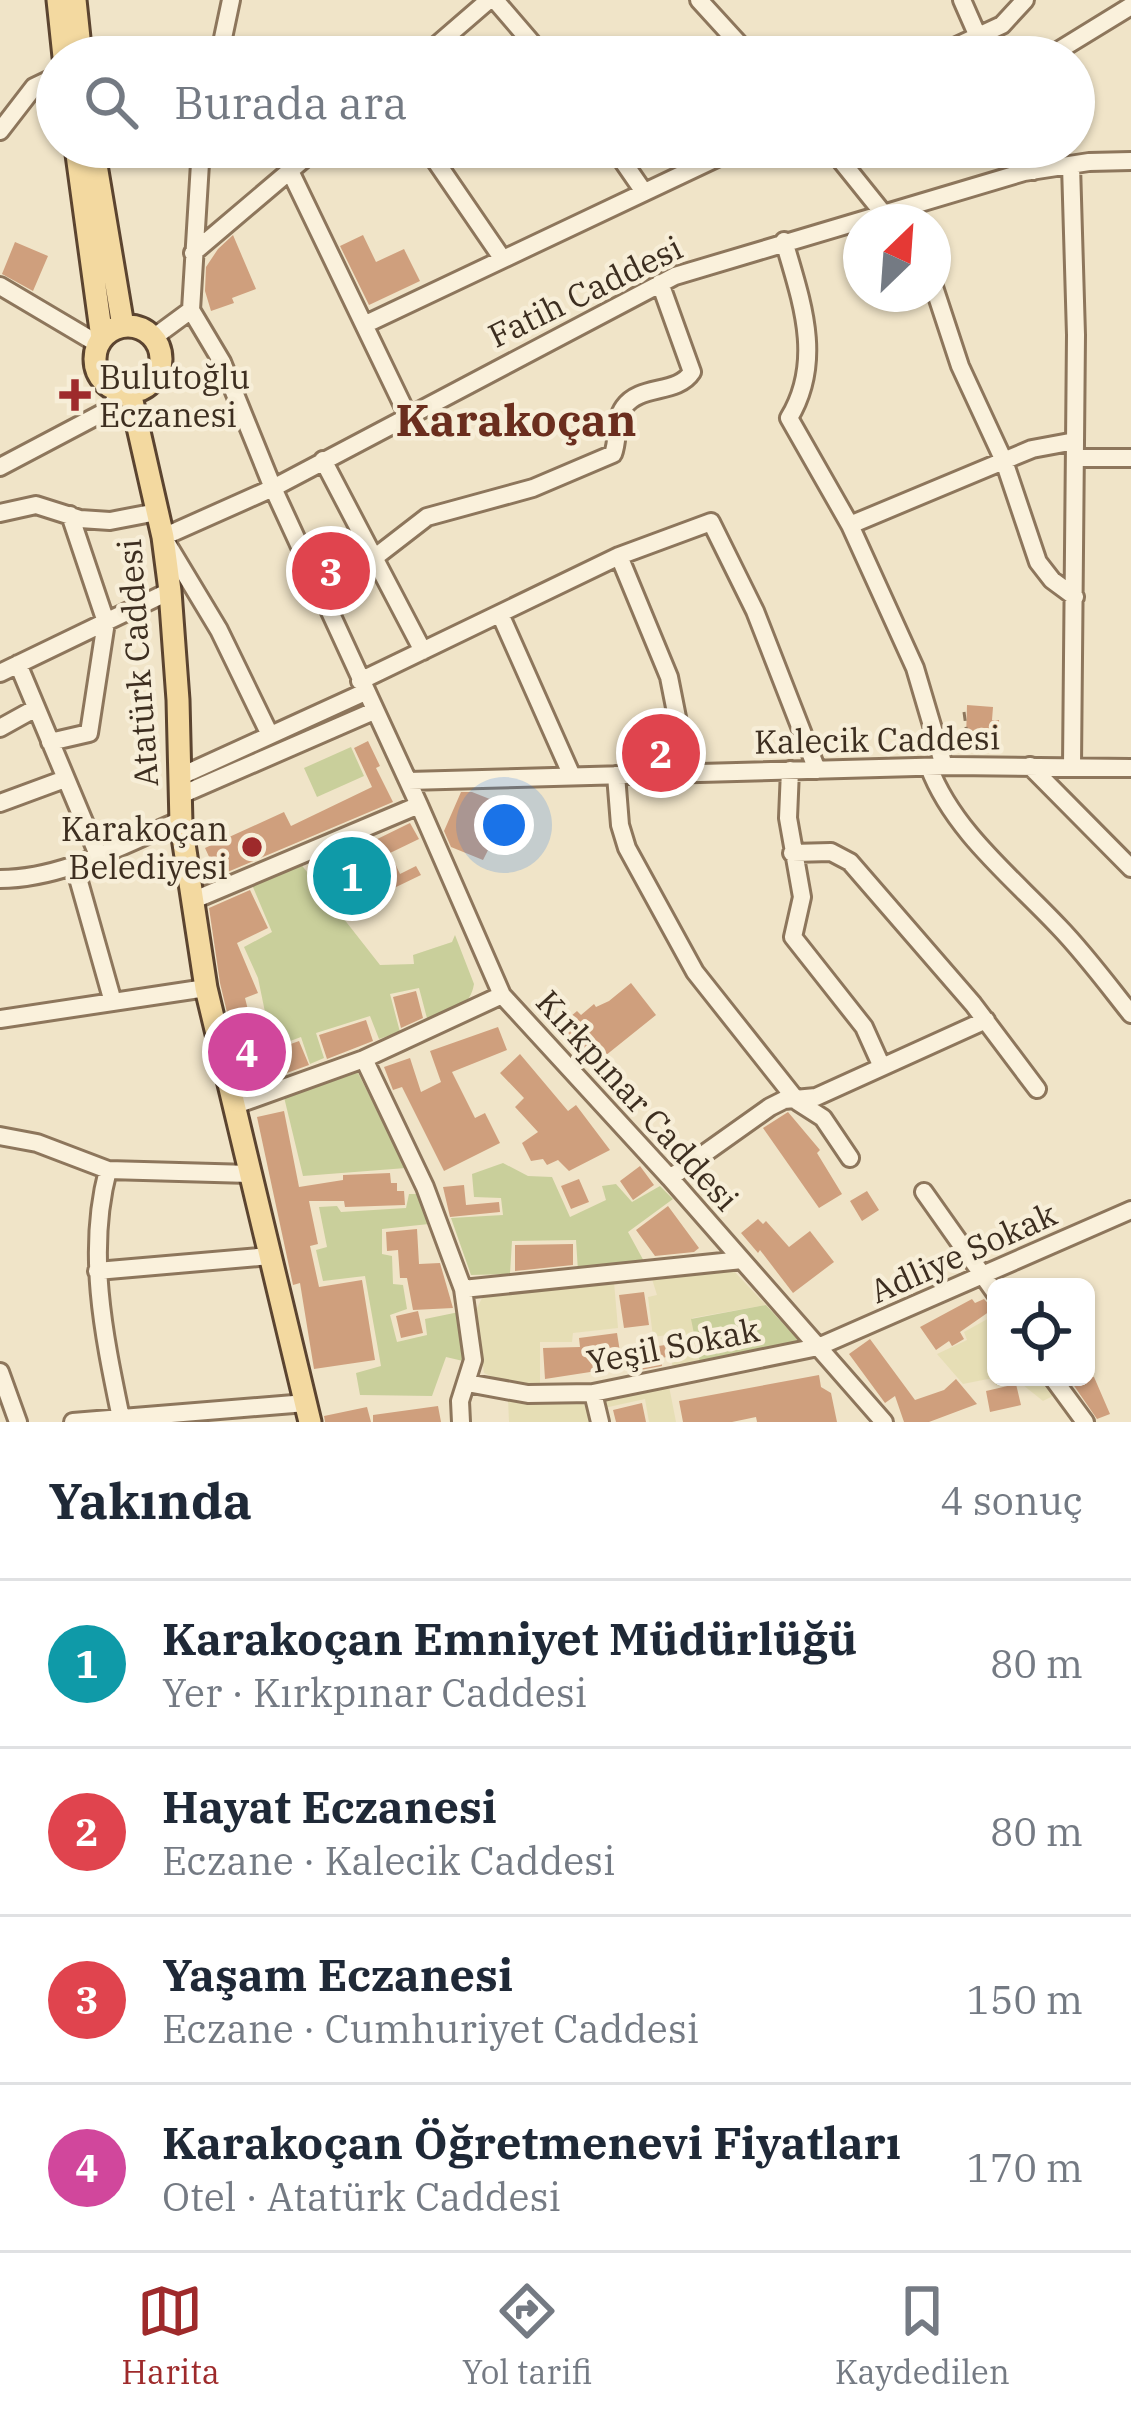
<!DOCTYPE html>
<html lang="tr">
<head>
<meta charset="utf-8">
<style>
	:root { --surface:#fff; --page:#f6f6f7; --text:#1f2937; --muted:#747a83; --line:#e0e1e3; --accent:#9e2a2b }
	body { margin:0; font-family:"IBM Plex Serif",serif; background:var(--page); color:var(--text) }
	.controls { position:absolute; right:36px; bottom:36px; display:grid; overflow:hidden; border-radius:18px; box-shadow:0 3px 9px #0004 }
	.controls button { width:108px; height:108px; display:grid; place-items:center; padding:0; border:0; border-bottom:3px solid var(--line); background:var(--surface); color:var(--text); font:60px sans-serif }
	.compass { position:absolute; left:843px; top:204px; width:108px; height:108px; border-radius:50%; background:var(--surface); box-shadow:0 3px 9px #0004; rotate:25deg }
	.you { position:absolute; left:504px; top:825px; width:42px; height:42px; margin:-30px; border:9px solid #fff; border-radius:50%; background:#1a73e8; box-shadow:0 0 0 18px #1a73e833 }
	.badge { display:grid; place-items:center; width:78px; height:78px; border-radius:50%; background:var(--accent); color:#fff; font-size:39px; font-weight:700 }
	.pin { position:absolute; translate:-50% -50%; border:6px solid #fff; box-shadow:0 3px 12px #0006 }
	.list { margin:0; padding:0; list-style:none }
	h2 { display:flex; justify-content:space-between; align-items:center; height:156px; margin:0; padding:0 48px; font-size:51px }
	h2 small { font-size:39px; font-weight:400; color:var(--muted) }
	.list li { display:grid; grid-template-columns:78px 1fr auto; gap:36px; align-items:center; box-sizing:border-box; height:168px; padding:0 48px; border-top:3px solid var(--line) }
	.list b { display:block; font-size:45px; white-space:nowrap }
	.list p { margin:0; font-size:39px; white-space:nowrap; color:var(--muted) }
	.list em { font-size:39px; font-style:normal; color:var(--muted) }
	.icon { flex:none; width:66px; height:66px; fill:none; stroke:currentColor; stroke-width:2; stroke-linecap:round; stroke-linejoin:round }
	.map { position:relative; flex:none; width:1131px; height:1422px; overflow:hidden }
	.search { position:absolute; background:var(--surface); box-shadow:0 3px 9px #0004; left:36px; right:36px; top:36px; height:132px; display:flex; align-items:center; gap:30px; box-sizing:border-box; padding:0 42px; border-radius:66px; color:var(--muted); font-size:45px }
	.sheet { height:828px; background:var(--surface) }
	nav { display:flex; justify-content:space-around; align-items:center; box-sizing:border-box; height:168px; border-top:3px solid var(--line); background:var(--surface); font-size:33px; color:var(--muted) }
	nav a { display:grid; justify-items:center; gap:6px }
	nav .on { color:var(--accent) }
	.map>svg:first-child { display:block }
	.farmland { fill:#e6deb5 }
	.green { fill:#c9cf9b }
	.building { fill:#cf9f7d }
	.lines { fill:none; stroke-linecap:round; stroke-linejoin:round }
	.minor-casing { stroke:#8d765c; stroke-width:22 }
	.major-casing { stroke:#5b4430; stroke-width:27 }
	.path { stroke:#8d765c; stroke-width:3; stroke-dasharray:9 6; stroke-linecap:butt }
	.minor { stroke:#faf1dc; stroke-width:16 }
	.major { stroke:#f3d9a0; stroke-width:21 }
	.poi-dot { fill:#9e2a2b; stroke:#f7eed8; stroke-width:4.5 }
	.labels { text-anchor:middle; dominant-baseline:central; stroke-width:9; stroke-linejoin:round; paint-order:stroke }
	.street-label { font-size:33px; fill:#3d2e20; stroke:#f7eed8 }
	.poi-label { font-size:33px; fill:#3d2e20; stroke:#f7eed8; text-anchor:start }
	.district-label { font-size:45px; font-weight:bold; fill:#6b2e1e; stroke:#f7eed8 }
</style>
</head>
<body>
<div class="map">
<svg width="1131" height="1422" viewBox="0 0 1131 1422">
	<rect width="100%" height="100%" fill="#f0e4c8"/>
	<path class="farmland" d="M732 1269 766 1305 692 1318 700 1363 673 1369 667 1335 653 1337 648 1297 657 1295 652 1279Z
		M614 1282 618 1328 573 1333 572 1342H540V1386H512L484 1373 475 1312 483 1296 492 1292Z
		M991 1317 996 1322V1377H1045L1057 1394 1043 1401 1018 1381 996 1385 993 1378 963 1384 937 1354 967 1340 964 1332Z
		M669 1386 676 1422H649L645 1399 604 1408 603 1400Z
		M508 1399 582 1401 593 1422H509Z"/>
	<path class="green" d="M351 747 364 776 317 797 304 768Z
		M300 863 380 965 414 964 413 955 452 942 455 935 474 984C470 1009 449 1012 428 1022L419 988 390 994 400 1032 379 1039 370 1016 316 1033 324 1058 310 1064 301 1037 274 1047 286 1079 269 1084 254 1018 265 1012 258 978 244 947 272 932 250 880Z
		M357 1071 406 1168 303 1176 284 1097Z
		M503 1163 528 1176 552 1177 570 1217 606 1200 602 1186 616 1184 632 1202 660 1186 673 1199 628 1232 646 1265 578 1271 576 1240 512 1241 510 1274 471 1275 451 1218 503 1215 501 1198 474 1197 472 1174Z
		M409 1194H421L429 1224 382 1229V1254L392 1256 393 1284 403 1285 407 1309 390 1315 397 1342 427 1335 425 1319 459 1312 463 1361 446 1357 432 1396 360 1395 356 1373 381 1366 365 1276 323 1281 316 1250 327 1247 319 1207 337 1206 341 1212 406 1208Z
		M766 1305 799 1341 700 1363 691 1319Z"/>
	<path class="building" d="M233 235 256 289 232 298 234 303 211 311 205 291 206 267 218 249Z
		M363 235 376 262 404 249 420 281 369 305 340 246Z
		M15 242 48 256 33 291 2 274Z
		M967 705 993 707 992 720H999L998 740 966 739Z
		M368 741 380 766 376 768 393 802 218 876 205 848 284 812 291 826 372 787 354 748Z
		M461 792H472L510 807 483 860 451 847 444 831Z
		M410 823 419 839 390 853 400 874 416 866 421 875 394 888 385 870 337 897 326 877 336 872 333 866 365 845Z
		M250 890 268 928 237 943 258 993 245 998 266 1081 245 1088 220 983 209 908Z
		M631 983 656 1015 590 1068 557 1028 577 1011 581 1015 594 1004 596 1007 609 1001Z
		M416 991 423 1018 401 1028 393 997Z
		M366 1020 373 1041 327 1059 319 1035Z
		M498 1027 507 1050 452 1072 475 1118 485 1113 500 1143 444 1171 402 1087 393 1090 384 1067 410 1058 421 1092 441 1082 430 1051Z
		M299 1041 309 1065 287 1073 277 1049Z
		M520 1054 568 1111 576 1105 610 1150 569 1171 558 1160 547 1165 543 1159 531 1161 522 1143 538 1132 515 1107 524 1098 500 1073Z
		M284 1111 299 1187 343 1180V1175L390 1173 391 1183H397V1191H404L405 1205 345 1207 344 1201H309L318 1244 310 1246 319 1287 362 1280 375 1360 314 1369 300 1283 293 1285 257 1117Z
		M788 1112 820 1150 817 1153 842 1194 819 1208 763 1128Z
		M640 1166 654 1185 633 1200 620 1181Z
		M579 1179 589 1202 571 1209 561 1186Z
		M464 1185 466 1205 499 1202 500 1212 450 1217 443 1187Z
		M867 1191 879 1210 862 1221 850 1201Z
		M668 1206 699 1248 694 1252 655 1256 636 1230Z
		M758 1219 763 1224 766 1221 789 1247 810 1231 834 1262 793 1293 760 1250 758 1253 741 1233Z
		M417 1229 419 1264 440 1263 453 1308 413 1310 407 1278H400L398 1250 387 1251 386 1232Z
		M573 1244V1265L515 1271V1245Z
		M644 1292 649 1325 624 1328 619 1295Z
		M972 1299 975 1303 984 1299 993 1309 960 1332 964 1339 952 1346 949 1341 936 1350 920 1327Z
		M418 1311 423 1333 401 1338 396 1316Z
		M617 1333 620 1352 665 1345 667 1357 661 1358 662 1366 630 1372 629 1366 545 1379 543 1348 580 1347 579 1338Z
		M870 1339 915 1400 944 1390 956 1379 977 1404 929 1422H904L895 1396 885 1403 849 1354Z
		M819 1375 821 1387 831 1393 837 1422H757L756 1417 732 1422H683L679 1401Z
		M1068 1377H1094L1110 1414 1097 1419Z
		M1016 1384 1021 1405 990 1412 986 1391Z
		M642 1403 646 1422H616L613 1410Z
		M438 1406 441 1422H373V1415Z
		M367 1407 371 1422H325L324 1416Z"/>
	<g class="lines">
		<defs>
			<path id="minor" d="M495 0 544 57
				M699 0 751 57
				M962 0 987 57
				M219 57 231 0
				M423 57 489 0
				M933 57 1002 25 1025 0
				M1048 57 1131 6
				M0 131 34 87 57 76
				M426 147 502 258
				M613 147 644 192
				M830 147 883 213
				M1023 147 1033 171
				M1071 165 1076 335 1072 766
				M290 171 407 414
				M784 241C801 300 824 360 789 418L850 525
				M193 253 318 147
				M933 284 960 366 1004 461 1038 562 1052 580 1075 597
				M0 286 98 344
				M191 310 222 362 273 488 419 805 502 995 670 1178 884 1422
				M191 310 201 147
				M366 324 740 147
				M153 338 191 310
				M1075 458H1131
				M323 460 423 651
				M0 467 108 410 121 391
				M0 513 36 505 80 519 110 521 157 512
				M619 556 669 677 688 773
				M374 558 427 517 533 488 613 454C619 439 614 421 624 407 640 384 677 395 692 372L660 283
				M500 614 572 776
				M18 664 98 855
				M0 673 170 591
				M360 681 619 556 711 522 755 611 817 770
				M0 728 36 708
				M270 735 219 630 163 537 273 488 675 276 1024 172 1089 162 1131 161
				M50 742 89 733 106 622 70 515
				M944 766 915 668 850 525 1032 449 1075 441
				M1030 766 1131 868
				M929 767C953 831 1013 878 1059 927 1085 954 1108 985 1131 1014
				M790 770 788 818 802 897 793 937 864 1027 882 1067
				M616 775 620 825 627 848 695 972 798 1102 823 1118 850 1158
				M181 776 365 692
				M408 781 952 766 1131 768
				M181 795 374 711
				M0 803 65 779
				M792 853 831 852 850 862 973 1004 1037 1089
				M74 864 113 1002
				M0 879C63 879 124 844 181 820
				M194 900 419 805
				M0 1019 206 988
				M364 1059 425 1187 463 1289 473 1360 460 1401 461 1422
				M233 1106 364 1059 502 995
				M0 1136 37 1143 108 1170 250 1174
				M108 1170C86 1252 104 1336 121 1418
				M670 1178 770 1107 784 1100 816 1097 986 1020
				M924 1192 996 1294
				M97 1271 270 1256
				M463 1289 742 1260
				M0 1372 18 1422
				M1052 1377 1085 1422
				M467 1383 528 1394 593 1393 818 1347 1131 1210
				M593 1393 600 1422
				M73 1422 306 1403"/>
			<path id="major" d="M58 0 64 57
				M75 0 81 57
				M76 147 102 338
				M93 147 123 326
				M95 359a33 33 0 1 1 66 0a33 33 0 1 1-66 0Z
				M130 392 163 537 170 591 178 700 181 824 206 988 310 1422"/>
		</defs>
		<use href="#minor" class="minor-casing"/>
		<use href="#major" class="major-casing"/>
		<path class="path" d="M964 712 968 742H980"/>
		<use href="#minor" class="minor"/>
		<use href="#major" class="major"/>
	</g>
	<g class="poi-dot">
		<path d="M69 377h12v12h12v12h-12v12h-12v-12h-12v-12h12z"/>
		<circle cx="252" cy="847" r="12"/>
	</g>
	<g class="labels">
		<g class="street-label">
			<text transform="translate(585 291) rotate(-26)">Fatih Caddesi</text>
			<text transform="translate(137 663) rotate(-94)">Atatürk Caddesi</text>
			<text transform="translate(877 739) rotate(-1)">Kalecik Caddesi</text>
			<text transform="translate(638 1100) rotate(48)">Kırkpınar Caddesi</text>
			<text transform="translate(963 1252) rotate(-24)">Adliye Sokak</text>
			<text transform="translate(673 1345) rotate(-11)">Yeşil Sokak</text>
		</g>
		<g class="poi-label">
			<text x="99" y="376">Bulutoğlu<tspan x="99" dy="38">Eczanesi</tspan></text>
			<text x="228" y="828" text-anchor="end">Karakoçan<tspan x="228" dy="38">Belediyesi</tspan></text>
		</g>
		<g class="district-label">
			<text x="516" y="419">Karakoçan</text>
		</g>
	</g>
</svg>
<div class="controls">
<button><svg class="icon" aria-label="locate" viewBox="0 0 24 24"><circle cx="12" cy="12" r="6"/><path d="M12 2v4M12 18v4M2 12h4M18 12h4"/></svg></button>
</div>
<svg class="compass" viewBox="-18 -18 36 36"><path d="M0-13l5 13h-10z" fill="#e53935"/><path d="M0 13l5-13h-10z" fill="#747a83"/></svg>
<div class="you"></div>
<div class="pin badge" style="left:352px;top:876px;background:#0f9aa8">1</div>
<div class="pin badge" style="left:661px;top:753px;background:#e0444e">2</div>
<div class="pin badge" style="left:331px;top:571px;background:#e0444e">3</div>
<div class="pin badge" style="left:247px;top:1052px;background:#d1479c">4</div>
<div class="search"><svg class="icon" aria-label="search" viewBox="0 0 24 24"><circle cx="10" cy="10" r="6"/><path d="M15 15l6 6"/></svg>Burada ara</div>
</div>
<section class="sheet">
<h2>Yakında<small>4 sonuç</small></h2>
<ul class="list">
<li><span class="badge" style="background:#0f9aa8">1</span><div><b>Karakoçan Emniyet Müdürlüğü</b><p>Yer · Kırkpınar Caddesi</p></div><em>80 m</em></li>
<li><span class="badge" style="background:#e0444e">2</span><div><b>Hayat Eczanesi</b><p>Eczane · Kalecik Caddesi</p></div><em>80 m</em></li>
<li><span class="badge" style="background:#e0444e">3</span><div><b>Yaşam Eczanesi</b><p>Eczane · Cumhuriyet Caddesi</p></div><em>150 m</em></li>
<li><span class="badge" style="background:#d1479c">4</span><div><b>Karakoçan Öğretmenevi Fiyatları</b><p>Otel · Atatürk Caddesi</p></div><em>170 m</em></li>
</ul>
</section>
<nav>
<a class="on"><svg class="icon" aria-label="map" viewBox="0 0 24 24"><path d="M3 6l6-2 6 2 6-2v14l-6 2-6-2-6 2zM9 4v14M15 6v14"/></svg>Harita</a>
<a><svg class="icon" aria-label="directions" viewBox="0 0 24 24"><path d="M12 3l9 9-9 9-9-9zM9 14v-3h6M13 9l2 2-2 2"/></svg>Yol tarifi</a>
<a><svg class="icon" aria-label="saved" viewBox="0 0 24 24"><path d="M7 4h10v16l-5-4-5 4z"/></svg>Kaydedilen</a>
</nav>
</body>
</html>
